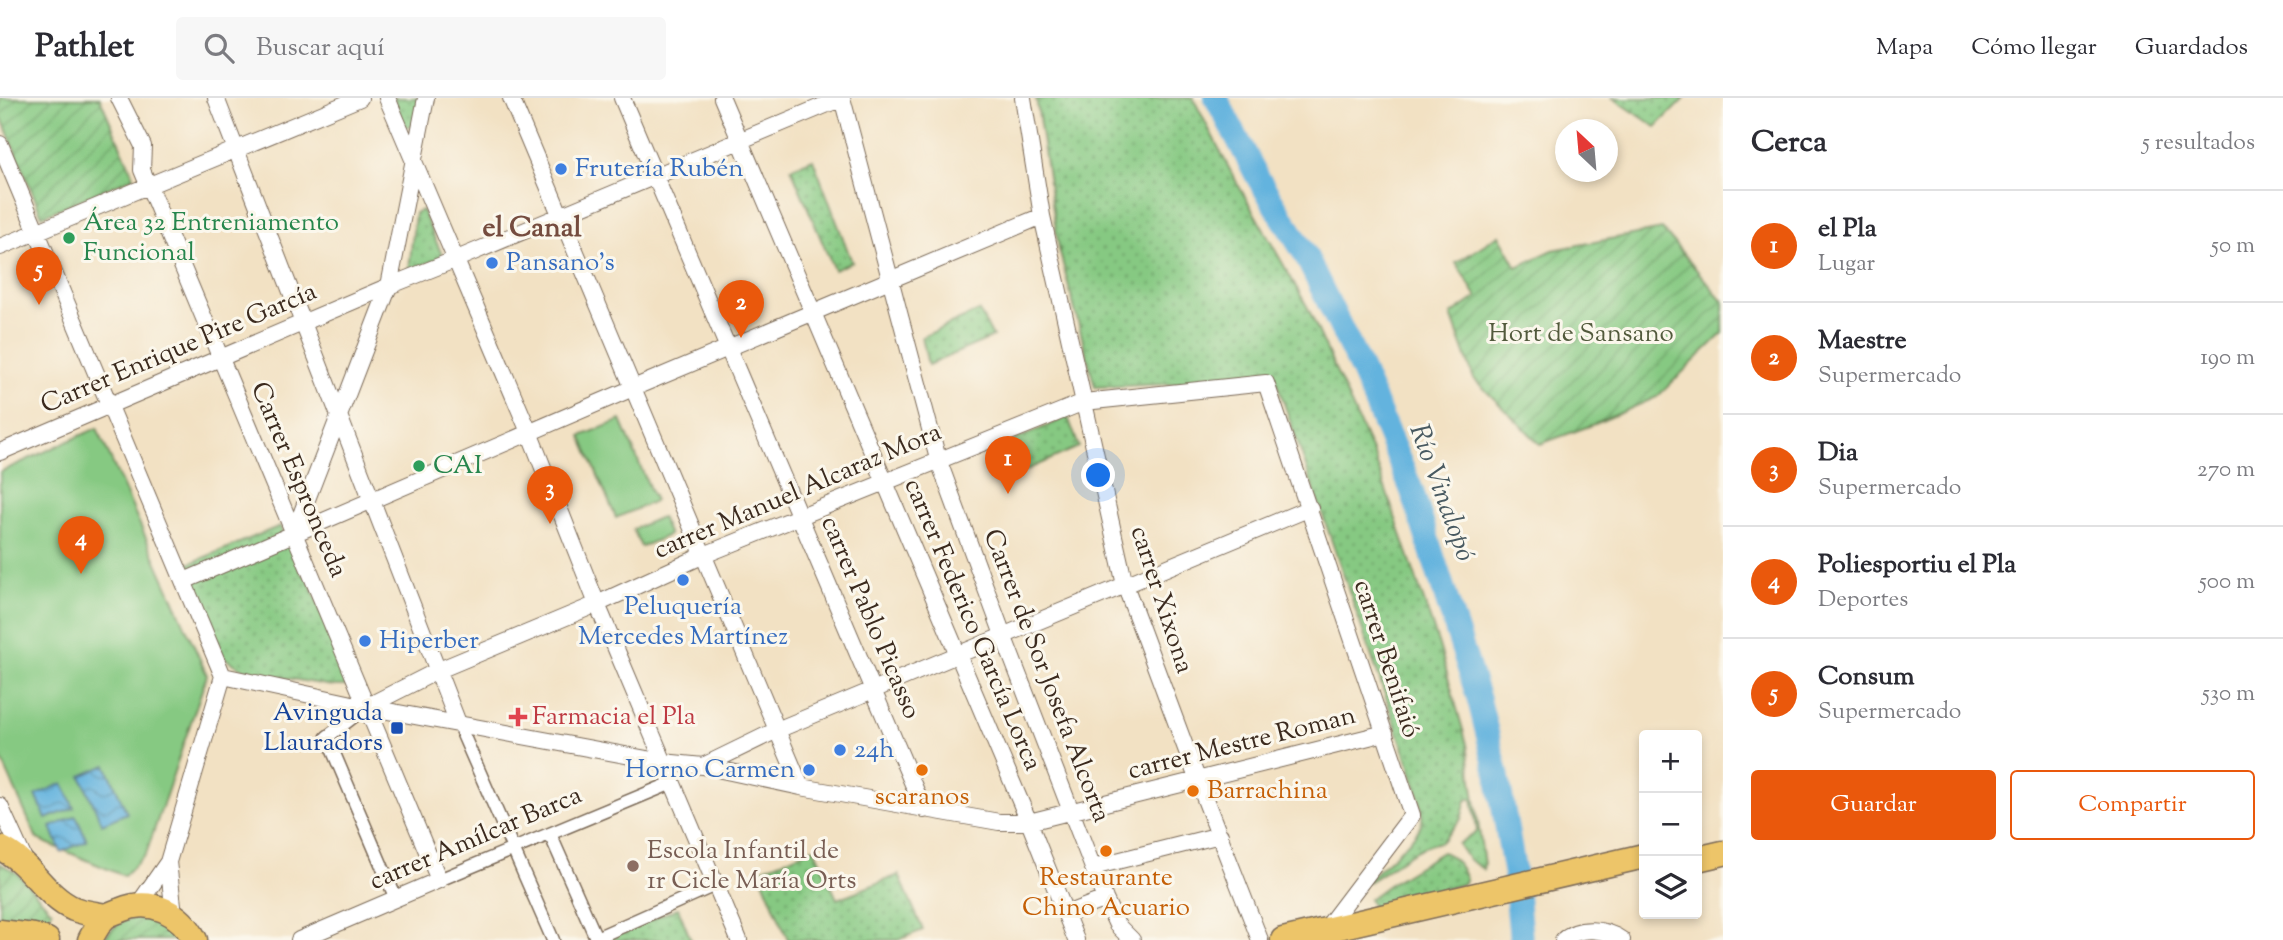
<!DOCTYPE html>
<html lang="es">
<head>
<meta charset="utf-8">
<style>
	:root { --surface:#fff; --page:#f7f7f7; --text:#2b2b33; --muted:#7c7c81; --line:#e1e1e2; --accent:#ea580c }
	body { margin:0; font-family:"Sorts Mill Goudy",serif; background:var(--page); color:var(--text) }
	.controls { position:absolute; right:21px; bottom:21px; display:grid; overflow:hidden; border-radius:7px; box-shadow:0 4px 10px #0003 }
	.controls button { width:63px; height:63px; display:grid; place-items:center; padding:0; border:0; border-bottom:2px solid var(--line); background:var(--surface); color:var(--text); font:35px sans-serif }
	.compass { position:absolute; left:1555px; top:21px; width:63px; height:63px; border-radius:50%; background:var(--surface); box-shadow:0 4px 10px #0003; rotate:334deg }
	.you { position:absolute; left:1099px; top:378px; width:24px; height:24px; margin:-18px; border:5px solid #fff; border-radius:50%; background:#1a73e8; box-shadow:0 0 0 10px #1a73e833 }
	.badge { display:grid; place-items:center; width:46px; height:46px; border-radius:50%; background:var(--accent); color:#fff; font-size:23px; font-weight:700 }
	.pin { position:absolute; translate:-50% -58px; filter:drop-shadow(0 2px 4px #0008) }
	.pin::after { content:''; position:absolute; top:37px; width:24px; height:21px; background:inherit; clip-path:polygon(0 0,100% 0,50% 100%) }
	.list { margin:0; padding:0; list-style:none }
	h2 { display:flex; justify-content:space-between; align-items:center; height:91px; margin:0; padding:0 28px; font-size:30px }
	h2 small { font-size:23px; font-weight:400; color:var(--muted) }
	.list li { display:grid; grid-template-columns:46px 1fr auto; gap:21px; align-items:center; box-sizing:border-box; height:112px; padding:0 28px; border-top:2px solid var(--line) }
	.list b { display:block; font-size:26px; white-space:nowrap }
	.list p { margin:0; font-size:23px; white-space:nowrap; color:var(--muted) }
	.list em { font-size:23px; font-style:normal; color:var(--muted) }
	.actions { display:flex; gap:14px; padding:21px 28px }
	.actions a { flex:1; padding:16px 0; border:2px solid var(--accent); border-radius:7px; text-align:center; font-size:24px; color:var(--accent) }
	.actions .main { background:var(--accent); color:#fff }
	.icon { flex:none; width:38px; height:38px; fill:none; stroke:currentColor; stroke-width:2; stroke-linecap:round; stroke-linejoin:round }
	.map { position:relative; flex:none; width:1723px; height:842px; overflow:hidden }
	header { display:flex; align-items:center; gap:42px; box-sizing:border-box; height:98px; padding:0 35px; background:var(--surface); border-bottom:2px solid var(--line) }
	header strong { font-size:33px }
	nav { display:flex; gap:38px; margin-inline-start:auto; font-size:24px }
	.search { width:490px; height:63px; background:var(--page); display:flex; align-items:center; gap:18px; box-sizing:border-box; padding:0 24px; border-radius:7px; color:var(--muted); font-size:26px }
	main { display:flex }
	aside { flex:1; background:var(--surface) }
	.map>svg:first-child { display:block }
	.park { fill:url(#park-dots); stroke:#607a50; stroke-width:2 }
	.garden { fill:url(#garden-furrows); stroke:#607a50; stroke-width:2 }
	.pitch { fill:#86c982; stroke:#607a50; stroke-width:2 }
	.water { fill:url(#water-waves); stroke:#4f6e7e; stroke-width:2 }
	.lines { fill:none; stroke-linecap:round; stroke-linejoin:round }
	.river { stroke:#63b3de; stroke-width:24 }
	.pedestrian-casing { stroke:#7b6a58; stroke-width:15 }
	.minor-casing { stroke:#7b6a58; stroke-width:18 }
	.primary-casing { stroke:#7b6a58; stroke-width:27 }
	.pedestrian { stroke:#fff; stroke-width:12 }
	.minor { stroke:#fff; stroke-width:16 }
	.primary { stroke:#edc569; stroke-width:24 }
	.shop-dot { fill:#3f7fe0; stroke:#fbf7ec; stroke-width:2.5 }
	.leisure-dot { fill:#2e9e5b; stroke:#fbf7ec; stroke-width:2.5 }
	.health-dot { fill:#e0444e; stroke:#fbf7ec; stroke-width:2.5 }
	.transit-dot { fill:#1a4fb4; stroke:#fbf7ec; stroke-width:2.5 }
	.food-dot { fill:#e8710a; stroke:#fbf7ec; stroke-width:2.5 }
	.education-dot { fill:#8d6e63; stroke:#fbf7ec; stroke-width:2.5 }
	.labels { text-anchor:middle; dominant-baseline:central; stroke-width:6; stroke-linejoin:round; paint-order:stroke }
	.shop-label { font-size:26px; fill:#366cbe; stroke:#fbf7ec; text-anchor:start }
	.leisure-label { font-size:26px; fill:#27864d; stroke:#fbf7ec; text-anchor:start }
	.park-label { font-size:26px; fill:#525a3c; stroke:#fbf7ec }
	.street-label { font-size:26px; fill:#3b2a1e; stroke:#fbf7ec }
	.transit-label { font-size:26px; fill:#164399; stroke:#fbf7ec; text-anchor:end }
	.health-label { font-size:26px; fill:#be3a42; stroke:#fbf7ec; text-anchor:start }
	.food-label { font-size:26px; fill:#c56008; stroke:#fbf7ec }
	.education-label { font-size:26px; fill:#785e54; stroke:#fbf7ec; text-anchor:start }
	.neighbourhood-label { font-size:28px; font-weight:bold; fill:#754c3f; stroke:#fbf7ec }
	.water-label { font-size:28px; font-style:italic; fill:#495a61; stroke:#fbf7ec }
</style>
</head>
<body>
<header>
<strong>Pathlet</strong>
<div class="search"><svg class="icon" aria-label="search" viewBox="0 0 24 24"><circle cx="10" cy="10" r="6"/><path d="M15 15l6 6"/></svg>Buscar aquí</div>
<nav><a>Mapa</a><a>Cómo llegar</a><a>Guardados</a></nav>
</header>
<main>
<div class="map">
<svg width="1723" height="842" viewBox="0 0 1723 842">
	<defs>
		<pattern id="park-dots" width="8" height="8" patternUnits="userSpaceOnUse" patternTransform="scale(1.75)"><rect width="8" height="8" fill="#86c982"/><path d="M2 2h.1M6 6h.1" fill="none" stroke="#6fa36a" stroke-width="1.8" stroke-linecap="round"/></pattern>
		<pattern id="garden-furrows" width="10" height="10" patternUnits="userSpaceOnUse" patternTransform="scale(1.75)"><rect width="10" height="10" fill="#86c982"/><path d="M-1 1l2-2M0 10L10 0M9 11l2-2" fill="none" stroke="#6fa36a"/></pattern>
		<pattern id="water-waves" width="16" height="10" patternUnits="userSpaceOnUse" patternTransform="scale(1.75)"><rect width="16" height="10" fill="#63b3de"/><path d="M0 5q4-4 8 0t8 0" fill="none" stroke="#5392b3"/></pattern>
	</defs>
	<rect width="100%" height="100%" fill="#fbf7ec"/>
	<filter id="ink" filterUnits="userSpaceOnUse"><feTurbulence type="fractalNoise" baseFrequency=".0143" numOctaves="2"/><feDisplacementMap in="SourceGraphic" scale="14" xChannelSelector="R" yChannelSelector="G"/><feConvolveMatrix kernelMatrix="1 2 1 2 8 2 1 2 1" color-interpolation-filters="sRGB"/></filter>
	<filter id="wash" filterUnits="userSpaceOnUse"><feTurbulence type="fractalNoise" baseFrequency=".00686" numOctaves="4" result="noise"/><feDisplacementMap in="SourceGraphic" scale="28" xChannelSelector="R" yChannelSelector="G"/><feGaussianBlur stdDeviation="1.57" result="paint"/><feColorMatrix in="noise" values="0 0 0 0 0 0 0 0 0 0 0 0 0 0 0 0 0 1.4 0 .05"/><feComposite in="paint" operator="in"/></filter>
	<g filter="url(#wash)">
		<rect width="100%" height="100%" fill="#f2e1c3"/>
		<path class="park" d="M393 0H419L413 29H405Z
			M1036 0H1193L1231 74 1308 210 1375 360 1439 547 1467 646 1484 766 1483 771 1468 761 1458 746 1477 733 1472 700 1466 702 1461 721 1441 744C1413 748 1392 771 1368 784L1366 783C1376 773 1418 739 1421 727 1426 711 1415 688 1411 672L1276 282 1095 289 1059 151Z
			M1613 0H1685L1656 29Z
			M813 61 852 164 834 172 791 70Z
			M422 112 443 159 409 172 415 115Z
			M979 213 993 239 928 267 922 239Z
			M1068 319 1079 349 999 384 987 354Z
			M280 428 302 476 308 480 347 580 345 588H332L246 573 223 559 186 467Z
			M814 750 837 801 899 777 923 832 898 842H788L759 772Z
			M1442 754C1454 757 1461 769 1466 780L1463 786 1373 810 1369 801 1388 787Z
			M678 810 691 842H601Z"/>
		<path class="garden" d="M0 0H100L134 79 42 118 0 16Z
			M1662 131 1723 203V235L1657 299 1595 326 1540 346 1474 281 1451 217 1477 199 1456 165 1499 137 1517 169 1553 152Z
			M0 765 17 775 52 813 45 828 32 823 0 821Z
			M156 818 185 842H103C116 820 133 819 156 818Z"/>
		<path class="pitch" d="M621 322 655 403 616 420 581 338Z
			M97 330 207 577 146 756 124 778 37 741 0 658V374Z
			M661 419 669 437 641 449 633 431Z"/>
		<path class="water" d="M106 667 127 715 102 726 81 678Z
			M63 685 74 710 46 721 36 697Z
			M76 718 87 743 61 754 51 729Z"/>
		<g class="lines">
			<path class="river" d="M1216 0 1258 80 1305 156 1362 273 1412 393 1479 602 1497 675 1515 777 1521 842"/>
		</g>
	</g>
	<g filter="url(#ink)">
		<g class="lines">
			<defs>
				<path id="pedestrian" d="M366 609 327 639 396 801
					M458 625 553 842
					M550 736 597 842
					M439 782 672 685
					M596 840 715 787"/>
				<path id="minor" d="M119 0 143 48 142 72 439 782 299 842
					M216 0 458 625
					M387 0 529 334 597 506 739 842
					M511 0 801 689
					M622 0 924 712
					M722 0 1029 724 1076 842
					M842 0 938 361 1003 537 1105 801 1117 827 1132 842
					M1023 0 1042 118 1125 487 1198 683 1260 842
					M0 46 223 578
					M0 149 360 0
					M0 354 389 188 464 158 842 0
					M294 435 389 188 426 0
					M184 483 633 290 1042 118
					M223 578 366 609 663 664 703 668 801 689 999 724H1029L1385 635
					M366 609 439 572 597 506 704 457 1084 304 1266 285 1412 717 1325 832
					M703 668 777 632 1310 410
					M0 708 25 763
					M168 764 174 816
					M1093 769 1220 737
					M138 807 168 764 223 578
					M1066 816 1105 801
					M1563 842C1578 828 1605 830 1622 842"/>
				<path id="primary" d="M0 750C30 763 44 798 74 811 84 815 95 816 107 818
					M1697 761 1723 755
					M0 834 34 838 47 842
					M90 842C94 834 99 825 105 819 109 816 116 814 121 812 151 799 181 815 195 842
					M1283 842 1644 758"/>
			</defs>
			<use href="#pedestrian" class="pedestrian-casing"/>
			<use href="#minor" class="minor-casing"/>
			<use href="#primary" class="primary-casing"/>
			<use href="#pedestrian" class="pedestrian"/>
			<use href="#minor" class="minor"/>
			<use href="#primary" class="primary"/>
		</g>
	</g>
	<g class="shop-dot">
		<circle cx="561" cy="71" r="7"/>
		<circle cx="492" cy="165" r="7"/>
		<circle cx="683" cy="482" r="7"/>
		<circle cx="365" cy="543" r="7"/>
		<circle cx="840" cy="652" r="7"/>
		<circle cx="809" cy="672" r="7"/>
	</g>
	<g class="leisure-dot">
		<circle cx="69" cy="140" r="7"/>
		<circle cx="419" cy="368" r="7"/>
	</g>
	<path class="health-dot" d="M514.5 608.5h7v7h7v7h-7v7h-7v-7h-7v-7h7z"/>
	<rect class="transit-dot" x="390" y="623" width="14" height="14" rx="3.5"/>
	<g class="food-dot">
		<circle cx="922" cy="672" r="7"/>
		<circle cx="1193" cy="693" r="7"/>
		<circle cx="1106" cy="753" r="7"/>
	</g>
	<circle class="education-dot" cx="633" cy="768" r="7"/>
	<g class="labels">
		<g class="shop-label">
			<text x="575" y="71">Frutería Rubén</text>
			<text x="506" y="165">Pansano's</text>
			<text x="683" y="509" text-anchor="middle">Peluquería<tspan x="683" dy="30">Mercedes Martínez</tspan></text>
			<text x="379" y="543">Hiperber</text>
			<text x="854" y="652">24h</text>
			<text x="795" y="672" text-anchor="end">Horno Carmen</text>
		</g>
		<g class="leisure-label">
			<text x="83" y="125">Área 32 Entreniamento<tspan x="83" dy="30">Funcional</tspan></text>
			<text x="433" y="368">CAI</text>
		</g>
		<g class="park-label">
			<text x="1581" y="236">Hort de Sansano</text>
		</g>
		<g class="street-label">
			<text transform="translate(179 251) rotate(-23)">Carrer Enrique Pire García</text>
			<text transform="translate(298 382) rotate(67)">Carrer Espronceda</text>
			<text transform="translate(798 394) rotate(-23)">carrer Manuel Alcaraz Mora</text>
			<text transform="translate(1161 502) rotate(72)">carrer Xixona</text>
			<text transform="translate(870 520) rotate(67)">carrer Pablo Picasso</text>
			<text transform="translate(972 527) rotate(67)">carrer Federico García Lorca</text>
			<text transform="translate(1386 561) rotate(72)">carrer Benifaió</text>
			<text transform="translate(1046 578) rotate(69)">Carrer de Sor Josefa Alcorta</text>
			<text transform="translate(1242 646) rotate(-14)">carrer Mestre Roman</text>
			<text transform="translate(476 741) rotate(-23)">carrer Amílcar Barca</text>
		</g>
		<g class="transit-label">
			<text x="383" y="615">Avinguda<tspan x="383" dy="30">Llauradors</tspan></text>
		</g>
		<g class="health-label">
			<text x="532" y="619">Farmacia el Pla</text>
		</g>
		<g class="food-label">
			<text x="1207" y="693" text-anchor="start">Barrachina</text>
			<text x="922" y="699">scaranos</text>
			<text x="1106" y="780">Restaurante<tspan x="1106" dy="30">Chino Acuario</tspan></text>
		</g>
		<g class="education-label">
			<text x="647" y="753">Escola Infantil de<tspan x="647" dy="30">1r Cicle María Orts</tspan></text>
		</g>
		<g class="neighbourhood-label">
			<text x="532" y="131">el Canal</text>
		</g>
		<g class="water-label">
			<text transform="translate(1441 395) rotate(70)">Río Vinalopó</text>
		</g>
	</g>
</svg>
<div class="controls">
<button>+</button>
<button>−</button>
<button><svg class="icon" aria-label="layers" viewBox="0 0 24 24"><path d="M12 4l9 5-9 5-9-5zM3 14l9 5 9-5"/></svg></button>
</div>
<svg class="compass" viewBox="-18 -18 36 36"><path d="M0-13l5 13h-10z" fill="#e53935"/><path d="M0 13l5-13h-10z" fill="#7c7c81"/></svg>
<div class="you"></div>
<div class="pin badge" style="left:1008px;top:396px">1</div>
<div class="pin badge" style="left:741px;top:240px">2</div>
<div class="pin badge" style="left:550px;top:426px">3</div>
<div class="pin badge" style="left:81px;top:476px">4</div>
<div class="pin badge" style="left:39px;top:207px">5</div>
</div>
<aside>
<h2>Cerca<small>5 resultados</small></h2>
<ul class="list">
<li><span class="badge">1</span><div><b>el Pla</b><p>Lugar</p></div><em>50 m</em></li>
<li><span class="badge">2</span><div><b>Maestre</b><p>Supermercado</p></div><em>190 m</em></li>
<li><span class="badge">3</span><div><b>Dia</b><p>Supermercado</p></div><em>270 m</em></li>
<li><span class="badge">4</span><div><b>Poliesportiu el Pla</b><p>Deportes</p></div><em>500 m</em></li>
<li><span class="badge">5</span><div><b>Consum</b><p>Supermercado</p></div><em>530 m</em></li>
</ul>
<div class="actions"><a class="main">Guardar</a><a>Compartir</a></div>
</aside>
</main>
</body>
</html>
